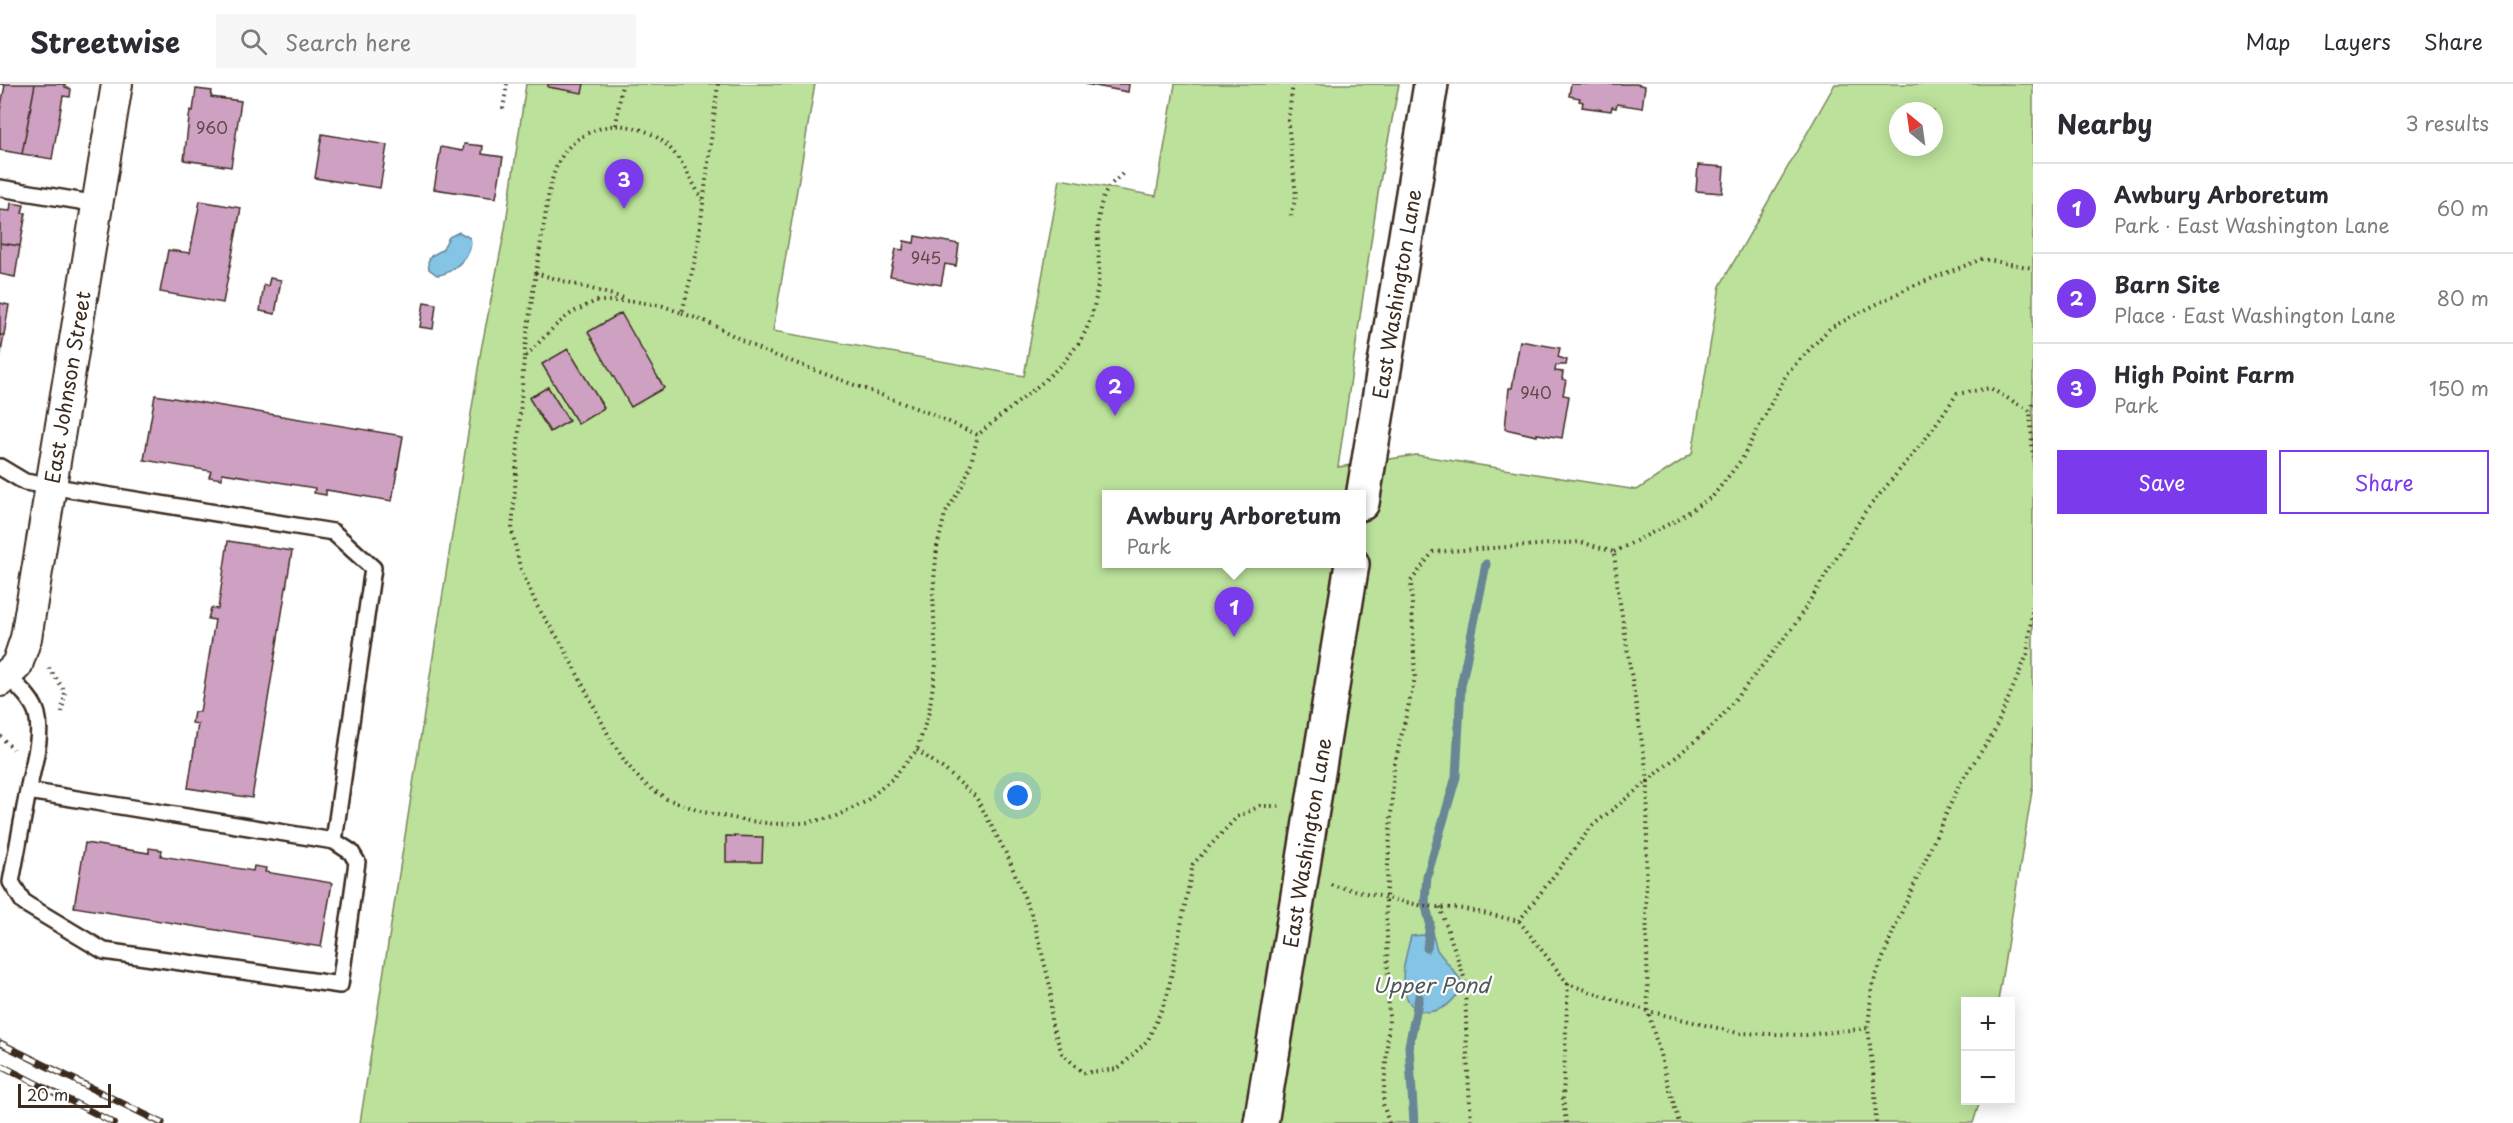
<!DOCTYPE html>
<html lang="en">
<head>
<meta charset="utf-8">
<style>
	:root { --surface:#fff; --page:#f7f7f7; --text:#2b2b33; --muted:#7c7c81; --line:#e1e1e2; --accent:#7c3aed }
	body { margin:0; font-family:"Playpen Sans",sans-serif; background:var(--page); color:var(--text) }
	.controls { position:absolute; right:18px; bottom:18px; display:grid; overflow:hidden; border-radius:0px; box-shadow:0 3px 15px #0003 }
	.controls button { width:54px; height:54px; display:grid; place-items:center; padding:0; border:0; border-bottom:2px solid var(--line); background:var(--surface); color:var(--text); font:30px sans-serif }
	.compass { position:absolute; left:1889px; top:18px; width:54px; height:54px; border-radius:50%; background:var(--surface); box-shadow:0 3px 15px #0003; rotate:331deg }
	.scale { position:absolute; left:18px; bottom:15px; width:93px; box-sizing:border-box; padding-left:6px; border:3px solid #3b2a1e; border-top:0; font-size:16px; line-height:21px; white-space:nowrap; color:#3b2a1e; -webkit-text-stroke:4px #fff; paint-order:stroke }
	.you { position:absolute; left:1018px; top:712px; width:21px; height:21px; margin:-15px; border:4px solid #fff; border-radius:50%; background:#1a73e8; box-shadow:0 0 0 9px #1a73e833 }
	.badge { display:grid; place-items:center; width:39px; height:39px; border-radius:50%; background:var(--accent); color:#fff; font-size:20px; font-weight:700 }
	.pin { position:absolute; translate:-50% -50px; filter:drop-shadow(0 2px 3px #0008) }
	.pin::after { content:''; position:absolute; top:32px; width:21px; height:18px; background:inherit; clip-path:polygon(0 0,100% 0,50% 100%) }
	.popup { position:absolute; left:1102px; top:406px; width:264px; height:78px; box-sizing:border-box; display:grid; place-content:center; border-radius:0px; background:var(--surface); filter:drop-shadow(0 2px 4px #0005); font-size:20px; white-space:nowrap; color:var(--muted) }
	.popup b { font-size:22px; color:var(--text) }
	.popup::after { content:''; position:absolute; left:50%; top:100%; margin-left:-12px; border:12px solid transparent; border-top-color:var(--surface) }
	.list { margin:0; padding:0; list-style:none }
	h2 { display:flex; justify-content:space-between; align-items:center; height:78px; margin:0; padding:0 24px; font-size:26px }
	h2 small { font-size:20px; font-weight:400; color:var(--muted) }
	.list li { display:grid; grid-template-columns:39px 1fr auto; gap:18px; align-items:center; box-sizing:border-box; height:90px; padding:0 24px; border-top:2px solid var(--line) }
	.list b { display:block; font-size:22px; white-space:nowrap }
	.list p { margin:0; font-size:20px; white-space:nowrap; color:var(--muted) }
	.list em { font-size:20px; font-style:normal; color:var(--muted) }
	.actions { display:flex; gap:12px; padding:18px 24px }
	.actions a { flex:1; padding:14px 0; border:2px solid var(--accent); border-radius:0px; text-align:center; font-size:21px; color:var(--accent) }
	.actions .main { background:var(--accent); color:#fff }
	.icon { flex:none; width:33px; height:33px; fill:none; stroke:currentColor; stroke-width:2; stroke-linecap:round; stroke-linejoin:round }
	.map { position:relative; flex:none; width:2033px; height:1039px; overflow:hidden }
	header { display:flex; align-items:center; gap:36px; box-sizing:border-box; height:84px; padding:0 30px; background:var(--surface); border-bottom:2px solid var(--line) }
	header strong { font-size:28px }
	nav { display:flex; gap:33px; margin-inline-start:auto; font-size:21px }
	.search { width:420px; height:54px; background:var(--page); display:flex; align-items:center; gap:15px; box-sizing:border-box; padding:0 21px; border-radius:0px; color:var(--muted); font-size:22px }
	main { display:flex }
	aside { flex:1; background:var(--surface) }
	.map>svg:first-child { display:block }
	.green { fill:#bbe19b; stroke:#7b865c; stroke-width:1.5; fill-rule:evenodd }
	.water { fill:#84c4e5; stroke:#678695; stroke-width:1.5 }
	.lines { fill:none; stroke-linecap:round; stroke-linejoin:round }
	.stream { stroke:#678695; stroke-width:9 }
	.building { fill:#cea1c3; stroke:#3b2a1e; stroke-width:1.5 }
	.lane-casing { stroke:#3b2a1e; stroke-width:20 }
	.street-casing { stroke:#3b2a1e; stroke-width:34 }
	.secondary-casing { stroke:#3b2a1e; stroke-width:38 }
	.path { stroke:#3b2a1e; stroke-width:4; stroke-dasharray:1.5 4.5; stroke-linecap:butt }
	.lane { stroke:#fff; stroke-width:15 }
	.street { stroke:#fff; stroke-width:30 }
	.secondary { stroke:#fff; stroke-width:33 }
	.rail-casing { stroke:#3b2a1e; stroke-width:7 }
	.rail { stroke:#fff; stroke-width:4.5; stroke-dasharray:14; stroke-linecap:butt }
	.labels { text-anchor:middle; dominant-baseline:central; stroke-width:4.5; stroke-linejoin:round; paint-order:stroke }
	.number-label { font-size:16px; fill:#604847 }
	.street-label { font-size:20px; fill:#3b2a1e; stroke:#fff }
	.water-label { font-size:21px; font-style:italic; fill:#51585a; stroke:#fff }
</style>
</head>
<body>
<header>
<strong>Streetwise</strong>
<div class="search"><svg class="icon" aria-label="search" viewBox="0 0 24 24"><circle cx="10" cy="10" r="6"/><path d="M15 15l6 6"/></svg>Search here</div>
<nav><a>Map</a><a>Layers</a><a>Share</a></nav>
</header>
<main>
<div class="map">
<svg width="2033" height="1039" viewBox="0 0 2033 1039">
	<rect width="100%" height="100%" fill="#fff"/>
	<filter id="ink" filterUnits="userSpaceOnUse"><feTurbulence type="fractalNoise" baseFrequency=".0167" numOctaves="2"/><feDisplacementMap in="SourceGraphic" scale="12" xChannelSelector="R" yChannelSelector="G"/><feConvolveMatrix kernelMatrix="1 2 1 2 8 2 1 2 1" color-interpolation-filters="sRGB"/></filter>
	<g filter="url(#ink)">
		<path class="green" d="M526 0H815L773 247 1024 292 1060 95 1156 112 1175 0H1399L1379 103 1338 383 1416 371 1637 406 1692 370 1720 202 1835 0H2033V701L1998 917 1966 918V1016L1980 1017 1973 1039H360L481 266 505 145ZM1898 27H1934V63H1898ZM1106 410H1362V480H1106Z"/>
		<path class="water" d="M459 148 470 154C475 169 452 191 437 191L429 185 428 178 431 172 442 166 449 153Z
			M1424 851 1433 852 1437 866 1461 896C1461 923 1418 943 1406 912 1399 893 1406 871 1411 852Z"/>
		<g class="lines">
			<path class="stream" d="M1427 864 1430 839 1425 818 1427 792 1456 693 1461 602 1486 480
				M1414 1039 1409 962 1419 913"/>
		</g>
		<path class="building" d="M0 0H35L22 70 0 66V27L5 1Z
			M35 0H65V3L71 5 70 13 63 12 52 75 22 70Z
			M548 0H584L582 9 548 3Z
			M1085 0H1129L1128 8Z
			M1571 0H1636L1645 2 1642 24 1617 20 1616 24 1612 23 1611 27 1582 23 1583 18 1579 17 1580 14 1569 12Z
			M196 5 212 7 211 13 241 17 231 83 184 76 190 26 193 27Z
			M322 50 387 61 380 104 315 94Z
			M464 60 483 62 482 70 503 73 496 114 434 105 441 63 463 67Z
			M1698 81 1724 83 1722 109 1696 107Z
			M200 117 241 124 223 219 160 208 168 166 190 169Z
			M11 119 24 121 22 129H26L20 162 0 159V126L10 127Z
			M915 152 959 160 956 182 945 180 941 201 890 192 896 165 903 166 904 157 914 159Z
			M0 159 20 162 15 193 0 190Z
			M270 194 281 196 275 230 260 227 264 201 268 202Z
			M424 218 436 220 433 245 420 243Z
			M0 219 9 221 4 251H0Z
			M621 229 664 304 631 323 588 248Z
			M0 251H4L0 274Z
			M1520 257 1560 264 1558 273 1567 276 1566 281H1556L1555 287 1563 288 1562 295 1566 296 1563 311 1569 312 1562 354 1537 350V352L1505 345 1509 304H1512Z
			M568 265 604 324 578 340 542 280Z
			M548 303 569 337 550 348 529 314Z
			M155 311 403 352 392 417 326 406V411L314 409 315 404 222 389V395L209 393 211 387 144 376Z
			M228 457 292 467 252 714 188 704 198 640 192 639 194 628H200L215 536 208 535 211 524 218 525Z
			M726 752 763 753 762 778H726Z
			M85 759 149 769V764L162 766 161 772 253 787 254 782 266 784 265 788 332 799 321 863 74 823Z"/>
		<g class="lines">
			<defs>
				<path id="lane" d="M0 104 98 120
					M0 383 25 398 333 448 373 484 334 757
					M8 592C18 603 33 615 37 630 43 653 32 684 28 707
					M28 707 334 757 351 768 357 778 340 901 104 867 24 819 11 798Z"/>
				<g id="street">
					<path id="s1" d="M0 597 17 581 26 554 117 0"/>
				</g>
				<g id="secondary">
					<path id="s2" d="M1362 419 1431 0"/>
					<path id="s3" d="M1261 1039 1352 480"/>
				</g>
			</defs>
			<use href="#lane" class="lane-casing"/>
			<use href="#street" class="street-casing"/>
			<use href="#secondary" class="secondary-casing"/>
			<path class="path" d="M718 0 697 168 682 229 663 222 633 217H596L573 228 555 242 524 274 512 447 520 483 537 522 563 562 610 654 626 679 643 699 667 715 703 728 743 736 774 740 804 739 834 733 865 718 892 695 917 666 929 628 936 581 933 508 937 463 945 430 962 402 971 379 978 351
				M503 25 507 0
				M616 41 622 0
				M1291 132 1296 112 1288 37 1293 0
				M535 189 627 215
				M682 229 707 238 761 266 929 329 978 351C1012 320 1066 288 1086 246 1094 228 1098 207 1099 188 1099 161 1093 131 1107 106 1110 100 1118 95 1123 89
				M524 273C530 226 537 180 545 134 548 114 551 89 562 72 573 53 602 39 624 42 669 47 683 80 702 116
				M2030 327 2033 319
				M1614 468 1673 438 1713 412 1742 375 1787 289 1830 244 1908 204 1982 175 2033 184
				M49 584 65 607 62 628
				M0 652 13 665
				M917 666 945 686 976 713 1008 773 1034 837 1051 906V938L1062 969 1083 989 1118 985 1148 956 1167 913 1193 780 1237 733 1260 722H1281
				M1331 801 1423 822 1465 825 1519 837 1568 900 1648 927 1679 1039
				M1440 823 1465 896 1467 971 1471 1039
				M1519 837 1592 742 1648 697 1646 812 1648 927 1738 949 1806 951 1868 944
				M1389 1039 1383 1020 1389 935 1386 814 1394 683 1415 594 1411 497 1433 468 1581 458 1614 468 1618 506 1648 697 1717 638 1794 542 1865 428 1926 354 1957 310 1990 304 2030 327 2033 373
				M1566 1039 1563 1014 1568 900
				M1876 1039 1875 1006 1868 944 1872 902 1895 843 1960 699 1993 650 2027 571 2033 519"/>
			<use href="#lane" class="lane"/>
			<use href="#street" class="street"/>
			<use href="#secondary" class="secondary"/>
			<defs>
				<path id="rail" d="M0 959 162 1039
					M0 981 114 1039"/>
			</defs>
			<use href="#rail" class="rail-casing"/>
			<use href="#rail" class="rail"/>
		</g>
	</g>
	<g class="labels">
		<g class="number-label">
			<text x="212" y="43">960</text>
			<text x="926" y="173">945</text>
			<text x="1536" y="308">940</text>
		</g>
		<g class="street-label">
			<text stroke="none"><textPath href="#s2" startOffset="212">East Washington Lane</textPath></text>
			<text stroke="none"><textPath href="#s1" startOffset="306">East Johnson Street</textPath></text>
			<text stroke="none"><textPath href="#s3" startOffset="284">East Washington Lane</textPath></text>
		</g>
		<g class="water-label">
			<text x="1431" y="900">Upper Pond</text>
		</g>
	</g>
</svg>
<div class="controls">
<button>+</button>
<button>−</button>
</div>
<svg class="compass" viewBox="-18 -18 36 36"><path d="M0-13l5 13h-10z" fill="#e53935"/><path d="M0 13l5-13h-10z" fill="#7c7c81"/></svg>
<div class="scale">20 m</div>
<div class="you"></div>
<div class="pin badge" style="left:1234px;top:553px">1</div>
<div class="popup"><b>Awbury Arboretum</b>Park</div>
<div class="pin badge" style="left:1115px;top:332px">2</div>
<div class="pin badge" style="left:624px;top:125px">3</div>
</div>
<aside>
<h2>Nearby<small>3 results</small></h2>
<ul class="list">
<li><span class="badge">1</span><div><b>Awbury Arboretum</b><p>Park · East Washington Lane</p></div><em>60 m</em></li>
<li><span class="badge">2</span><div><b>Barn Site</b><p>Place · East Washington Lane</p></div><em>80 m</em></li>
<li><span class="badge">3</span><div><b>High Point Farm</b><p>Park</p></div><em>150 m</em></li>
</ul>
<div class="actions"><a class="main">Save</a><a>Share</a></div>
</aside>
</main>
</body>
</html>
